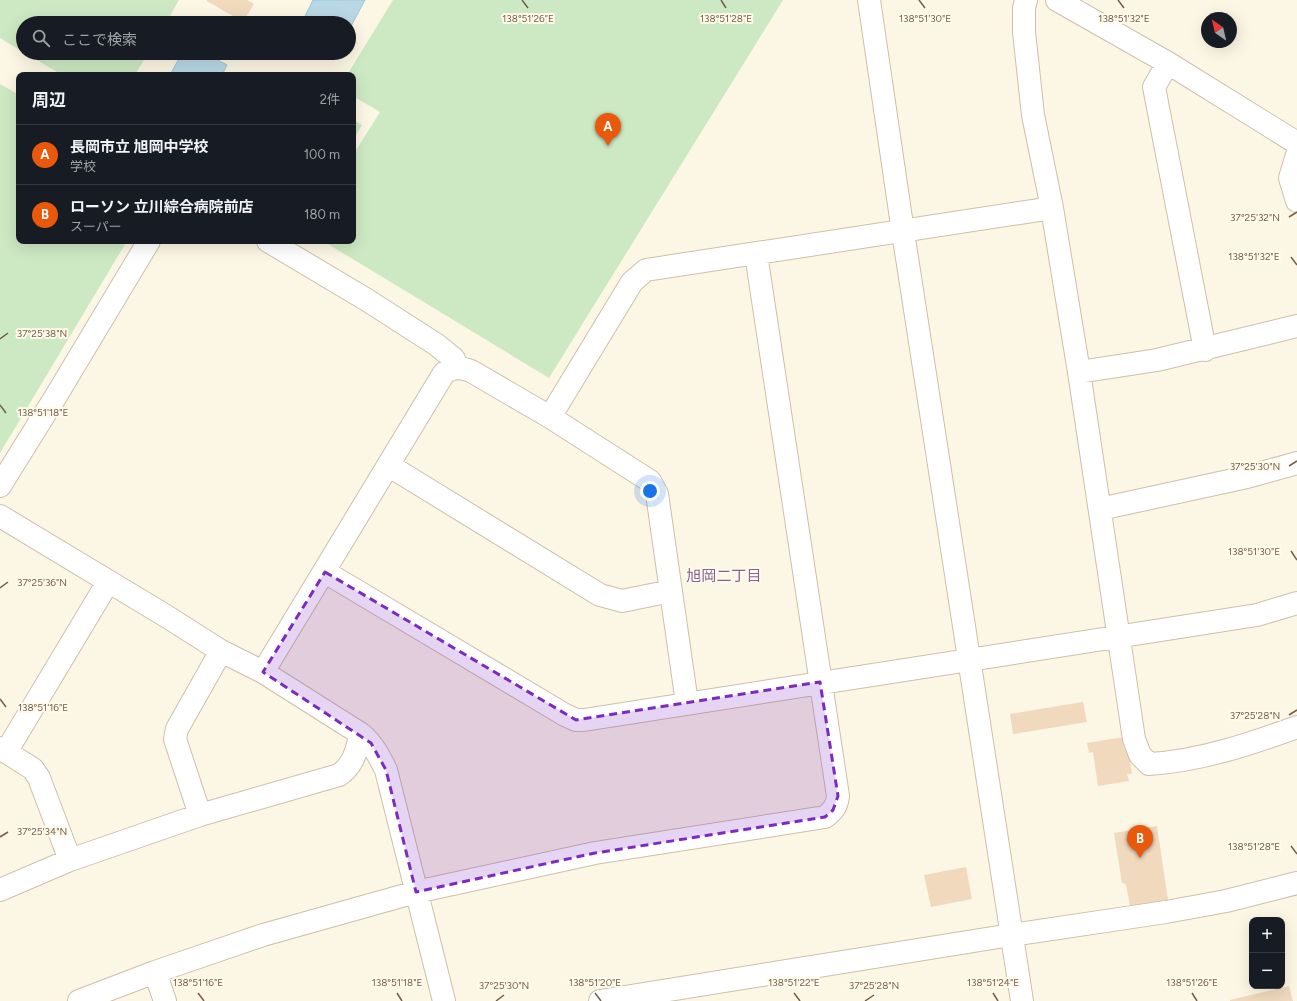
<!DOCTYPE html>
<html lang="ja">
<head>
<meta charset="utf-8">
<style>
	:root { --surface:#171b24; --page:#20242c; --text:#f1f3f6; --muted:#9ea1a6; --line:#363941; --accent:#ea580c }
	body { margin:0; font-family:Figtree,"Noto Sans JP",sans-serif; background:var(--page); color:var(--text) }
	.controls { position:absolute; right:12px; bottom:12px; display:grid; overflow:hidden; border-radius:8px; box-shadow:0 4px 16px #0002 }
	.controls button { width:36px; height:36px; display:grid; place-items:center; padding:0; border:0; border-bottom:1px solid var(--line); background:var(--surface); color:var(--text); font:20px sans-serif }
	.compass { position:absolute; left:1201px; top:12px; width:36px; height:36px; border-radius:50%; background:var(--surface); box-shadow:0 4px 16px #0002; rotate:326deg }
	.you { position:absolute; left:650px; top:491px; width:14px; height:14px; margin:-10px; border:3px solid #fff; border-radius:50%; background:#1a73e8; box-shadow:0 0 0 6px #1a73e833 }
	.badge { display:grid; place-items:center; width:26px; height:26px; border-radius:50%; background:var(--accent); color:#fff; font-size:13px; font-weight:700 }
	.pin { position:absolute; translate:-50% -33px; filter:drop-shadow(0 1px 2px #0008) }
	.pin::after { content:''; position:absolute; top:21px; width:14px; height:12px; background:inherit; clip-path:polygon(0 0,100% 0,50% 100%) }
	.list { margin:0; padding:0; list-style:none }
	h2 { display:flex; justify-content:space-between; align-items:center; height:52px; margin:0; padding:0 16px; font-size:17px }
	h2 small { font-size:13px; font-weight:400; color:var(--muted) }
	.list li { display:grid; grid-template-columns:26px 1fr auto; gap:12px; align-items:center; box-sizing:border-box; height:60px; padding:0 16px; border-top:1px solid var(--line) }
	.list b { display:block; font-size:15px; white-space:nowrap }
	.list p { margin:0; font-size:13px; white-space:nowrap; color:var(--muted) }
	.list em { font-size:13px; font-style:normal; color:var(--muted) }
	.icon { flex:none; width:22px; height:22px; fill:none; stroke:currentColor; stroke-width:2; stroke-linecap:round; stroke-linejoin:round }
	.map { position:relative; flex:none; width:1297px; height:1001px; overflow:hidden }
	.search { position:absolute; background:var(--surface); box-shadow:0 4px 16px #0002; left:16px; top:16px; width:340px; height:44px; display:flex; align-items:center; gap:10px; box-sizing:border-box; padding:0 14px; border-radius:22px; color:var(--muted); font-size:15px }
	.panel { position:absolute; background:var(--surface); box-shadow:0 4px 16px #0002; left:16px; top:72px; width:340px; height:172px; border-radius:8px }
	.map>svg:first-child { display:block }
	.green { fill:#cde9c3 }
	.water { fill:#b9d8e5; stroke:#a0c6d6 }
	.building { fill:#f0d9bd }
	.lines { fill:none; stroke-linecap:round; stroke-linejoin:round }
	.minor-casing { stroke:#cdbfab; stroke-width:24 }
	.tertiary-casing { stroke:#cdbfab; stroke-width:24 }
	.minor { stroke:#fff; stroke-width:22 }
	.tertiary { stroke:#fff; stroke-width:22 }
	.marked { fill:#7b2cbf; fill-opacity:0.2; stroke:#7b2cbf; stroke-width:3; stroke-dasharray:8 5; stroke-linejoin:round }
	.ticks { fill:none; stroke:#745f4a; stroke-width:1.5 }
	.labels { text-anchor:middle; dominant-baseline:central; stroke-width:4; stroke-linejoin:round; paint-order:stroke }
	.neighbourhood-label { font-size:15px; fill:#876290; stroke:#fffaeb }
	.ticks-label { font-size:10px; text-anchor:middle; fill:#745f4a; stroke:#fffaeb; stroke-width:4; stroke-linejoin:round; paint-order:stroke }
</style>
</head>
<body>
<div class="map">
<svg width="1297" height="1001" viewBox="0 0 1297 1001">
	<rect width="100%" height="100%" fill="#fcf6e4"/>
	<path class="green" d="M0 0H179L166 23H23V52L0 38Z
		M393 0H783L549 378 323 241H353V155L380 112 353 96V75H347Z
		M25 53H148L135 75H62Z
		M0 84 19 95V241H127L0 453Z
		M353 120 362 125 353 140Z"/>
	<path class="water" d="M313 0H365L349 30V23H317L305 16Z
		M182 53H205L227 65 222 75H170Z"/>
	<path class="building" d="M207 0H247L254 4 243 22 207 1Z
		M1083 702 1087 722 1013 734 1010 714Z
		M1123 737 1124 749 1128 748 1132 774H1127L1129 781 1098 786 1093 752 1089 753 1087 743Z
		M1157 826 1168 900 1130 906 1126 884 1122 883 1114 833Z
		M966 867 972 899 931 907 924 875Z
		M1289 986 1293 1001H1230V1000Z"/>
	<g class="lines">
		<defs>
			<path id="minor" d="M1026 0 1024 8V32L1033 115 1052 208 1079 372 1134 739 1140 755 1149 764C1200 761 1250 744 1297 727
				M1057 0 1168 63 1297 143
				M1168 63 1154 87 1205 350
				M1297 155 1290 178 1297 201
				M268 241 367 300 437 345 454 359 456 368
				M1079 372 1157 360 1297 326
				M550 417 632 282 646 270 1052 208
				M388 465 600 595 622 601 671 591
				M0 486 56 396 149 241
				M1100 509 1247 477 1297 463
				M0 516 166 616 221 651 263 672
				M325 572 565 715 576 720H584L1257 615 1297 603
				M0 748 33 769 39 778 70 860
				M6 752 108 582
				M200 815 175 739 177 729 221 651
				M0 890 70 860 200 815 339 775C354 765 356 751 361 734
				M155 972 165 1001
				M79 1001 155 972 263 935 416 892 595 853 825 817C833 811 837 806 838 796L756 254
				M444 1001 386 770C379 756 373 744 361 734L263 672 444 373C454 367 460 367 471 371L550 417 650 481 657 494 687 703"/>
			<path id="tertiary" d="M869 0 903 232 1022 1001
				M600 1001 1011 935 1166 912 1226 901 1297 883"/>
		</defs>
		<use href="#minor" class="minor-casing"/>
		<use href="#tertiary" class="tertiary-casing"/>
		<use href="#minor" class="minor"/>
		<use href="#tertiary" class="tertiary"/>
	</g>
	<path class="marked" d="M325 572 576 720 820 682 838 796 833 810 825 817 595 853 416 892 386 770 371 743 263 672Z"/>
	<path class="ticks" d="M522 0 528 8M721 0 726 8M919 0 925 8M1118 0 1124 8M1289 217 1297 212M1291 257 1297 265M0 339 8 333M0 405 6 413M1289 466 1297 461M1291 551 1297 560M0 588 8 582M0 699 6 707M1289 715 1297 710M0 837 8 832M1291 846 1297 854M198 993 204 1001M397 993 402 1001M595 993 601 1001M794 993 800 1001M993 993 998 1001M1192 993 1197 1001M496 1001 504 995M865 1001 874 995"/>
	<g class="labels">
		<g class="neighbourhood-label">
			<text x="724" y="576">旭岡二丁目</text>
		</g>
	</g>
	<g class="ticks-label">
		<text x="528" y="22">138°51'26"E</text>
		<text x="726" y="22">138°51'28"E</text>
		<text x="925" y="22">138°51'30"E</text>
		<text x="1124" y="22">138°51'32"E</text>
		<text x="1255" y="221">37°25'32"N</text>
		<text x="1254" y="260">138°51'32"E</text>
		<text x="42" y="337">37°25'38"N</text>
		<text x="43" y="416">138°51'18"E</text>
		<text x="1255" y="470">37°25'30"N</text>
		<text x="1254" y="555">138°51'30"E</text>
		<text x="42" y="586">37°25'36"N</text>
		<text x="43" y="711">138°51'16"E</text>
		<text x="1255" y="719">37°25'28"N</text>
		<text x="42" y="835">37°25'34"N</text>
		<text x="1254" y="850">138°51'28"E</text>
		<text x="198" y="986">138°51'16"E</text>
		<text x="397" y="986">138°51'18"E</text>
		<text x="595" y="986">138°51'20"E</text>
		<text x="794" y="986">138°51'22"E</text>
		<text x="993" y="986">138°51'24"E</text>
		<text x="1192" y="986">138°51'26"E</text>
		<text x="504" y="989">37°25'30"N</text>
		<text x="874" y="989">37°25'28"N</text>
	</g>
</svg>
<div class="controls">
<button>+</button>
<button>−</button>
</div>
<svg class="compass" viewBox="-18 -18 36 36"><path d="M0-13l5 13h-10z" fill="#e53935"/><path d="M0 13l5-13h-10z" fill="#9ea1a6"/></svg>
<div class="you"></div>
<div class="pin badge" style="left:608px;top:146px">A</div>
<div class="pin badge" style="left:1140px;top:858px">B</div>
<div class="search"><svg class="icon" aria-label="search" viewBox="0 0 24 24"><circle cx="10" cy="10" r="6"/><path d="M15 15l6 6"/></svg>ここで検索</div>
<section class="panel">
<h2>周辺<small>2件</small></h2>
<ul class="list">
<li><span class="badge">A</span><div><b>長岡市立 旭岡中学校</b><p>学校</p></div><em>100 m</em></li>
<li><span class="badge">B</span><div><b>ローソン 立川綜合病院前店</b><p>スーパー</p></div><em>180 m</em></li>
</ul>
</section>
</div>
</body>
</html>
